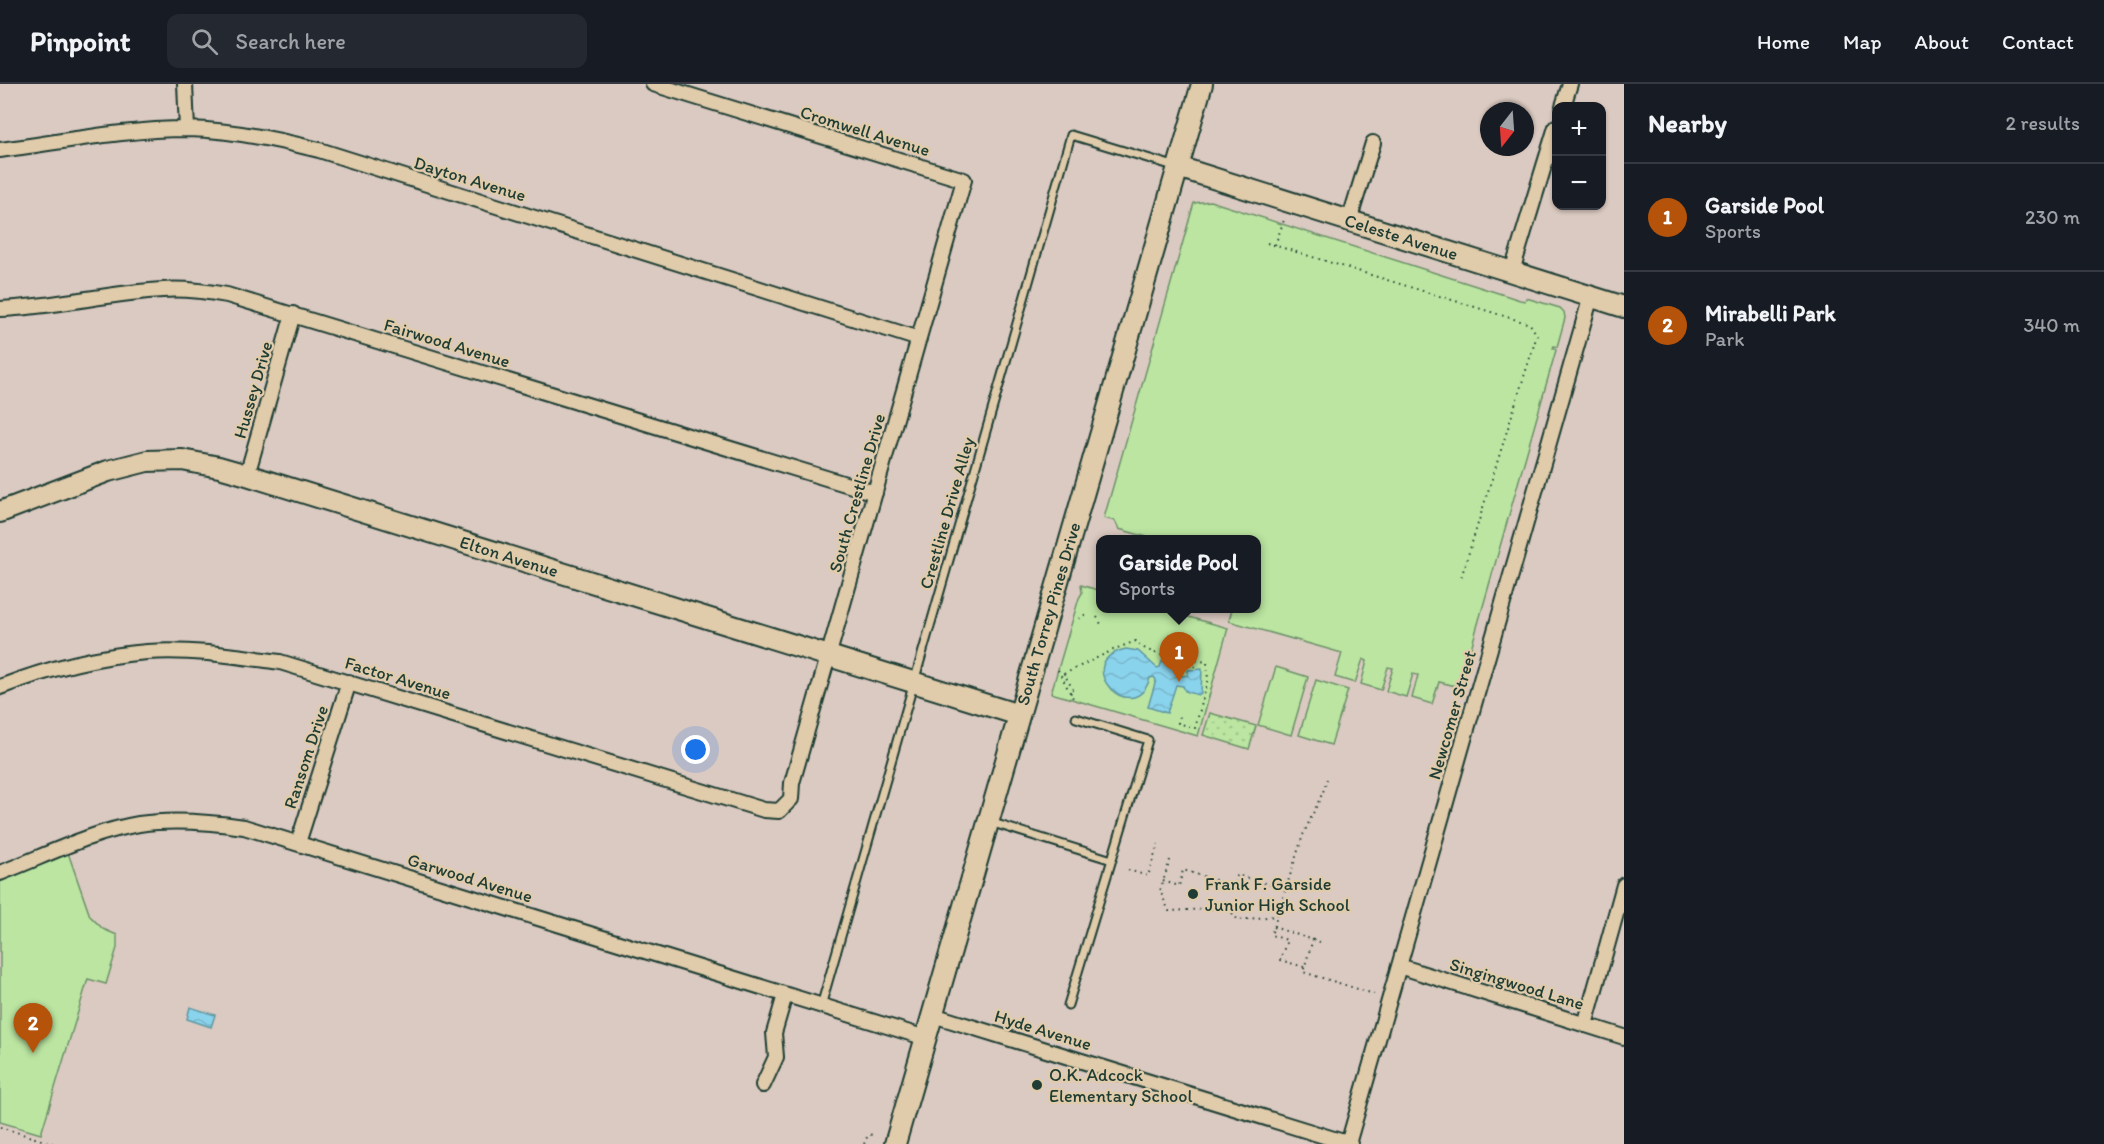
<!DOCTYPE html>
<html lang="en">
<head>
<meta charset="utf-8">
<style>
	:root { --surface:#171b24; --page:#242831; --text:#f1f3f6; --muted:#9ea1a6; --line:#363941; --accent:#b45309 }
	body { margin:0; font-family:Itim,sans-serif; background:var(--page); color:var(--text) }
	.controls { position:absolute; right:18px; top:18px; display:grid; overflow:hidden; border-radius:12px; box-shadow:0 2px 4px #0004 }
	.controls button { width:54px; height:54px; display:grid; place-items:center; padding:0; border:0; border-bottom:2px solid var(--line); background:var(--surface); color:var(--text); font:30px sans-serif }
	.compass { position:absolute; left:1480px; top:18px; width:54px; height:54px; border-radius:50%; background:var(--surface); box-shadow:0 2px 4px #0004; rotate:197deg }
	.you { position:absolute; left:696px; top:666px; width:21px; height:21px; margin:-15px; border:4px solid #fff; border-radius:50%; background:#1a73e8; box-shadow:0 0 0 9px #1a73e833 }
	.badge { display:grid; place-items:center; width:39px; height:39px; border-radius:50%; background:var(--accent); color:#fff; font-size:20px; font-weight:700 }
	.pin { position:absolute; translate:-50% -50px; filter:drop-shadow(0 2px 3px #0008) }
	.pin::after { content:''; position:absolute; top:32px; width:21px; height:18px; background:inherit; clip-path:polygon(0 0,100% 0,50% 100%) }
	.popup { position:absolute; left:1096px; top:451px; width:165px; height:78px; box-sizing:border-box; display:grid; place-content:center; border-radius:12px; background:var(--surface); filter:drop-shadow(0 2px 4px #0005); font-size:20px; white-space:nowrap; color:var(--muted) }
	.popup b { font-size:22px; color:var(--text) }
	.popup::after { content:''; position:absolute; left:50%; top:100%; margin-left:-12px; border:12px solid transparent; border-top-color:var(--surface) }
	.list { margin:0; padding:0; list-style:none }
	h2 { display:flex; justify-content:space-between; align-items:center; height:78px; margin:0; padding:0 24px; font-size:26px }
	h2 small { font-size:20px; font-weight:400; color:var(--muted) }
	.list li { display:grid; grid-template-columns:39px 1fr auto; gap:18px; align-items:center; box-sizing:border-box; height:108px; padding:0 24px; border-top:2px solid var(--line) }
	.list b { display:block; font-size:22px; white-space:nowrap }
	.list p { margin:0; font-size:20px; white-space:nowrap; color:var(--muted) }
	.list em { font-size:20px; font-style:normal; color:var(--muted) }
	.icon { flex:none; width:33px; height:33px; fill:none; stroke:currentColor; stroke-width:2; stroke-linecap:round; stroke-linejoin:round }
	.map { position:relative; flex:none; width:1624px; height:1060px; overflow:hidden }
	header { display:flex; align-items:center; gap:36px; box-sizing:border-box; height:84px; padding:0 30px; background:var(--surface); border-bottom:2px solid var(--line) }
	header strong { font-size:28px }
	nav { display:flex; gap:33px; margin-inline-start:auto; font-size:21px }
	.search { width:420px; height:54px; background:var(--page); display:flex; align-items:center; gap:15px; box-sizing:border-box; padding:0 21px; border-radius:12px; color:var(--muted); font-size:22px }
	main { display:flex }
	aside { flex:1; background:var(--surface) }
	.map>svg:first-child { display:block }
	.grass { fill:url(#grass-dots); stroke:#6d916a; stroke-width:1.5 }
	.park { fill:#bbe5a1; stroke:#6d916a; stroke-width:1.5 }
	.water { fill:url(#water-waves); stroke:#5f97a2; stroke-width:1.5 }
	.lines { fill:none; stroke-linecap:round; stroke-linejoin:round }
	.lane-casing { stroke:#1f3d34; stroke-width:11 }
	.street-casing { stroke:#1f3d34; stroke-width:18 }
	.secondary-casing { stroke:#1f3d34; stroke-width:24 }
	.path { stroke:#1f3d34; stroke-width:2; stroke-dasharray:1.5 4.5; stroke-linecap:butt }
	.lane { stroke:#e0cbaa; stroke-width:7 }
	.street { stroke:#e0cbaa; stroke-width:14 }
	.secondary { stroke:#e0cbaa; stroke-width:20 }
	.poi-dot { fill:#1f3d34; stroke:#e0cbaa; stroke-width:2 }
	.labels { text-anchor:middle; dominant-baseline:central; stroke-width:4.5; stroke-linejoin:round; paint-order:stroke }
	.street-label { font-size:18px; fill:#1f3d34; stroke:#e0cbaa }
	.poi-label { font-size:18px; fill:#1f3d34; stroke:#e0cbaa; text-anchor:start }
</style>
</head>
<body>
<header>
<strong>Pinpoint</strong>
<div class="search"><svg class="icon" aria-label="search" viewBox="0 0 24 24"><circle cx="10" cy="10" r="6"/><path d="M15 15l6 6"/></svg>Search here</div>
<nav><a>Home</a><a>Map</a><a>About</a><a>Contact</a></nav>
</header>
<main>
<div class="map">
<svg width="1624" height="1060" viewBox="0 0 1624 1060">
	<defs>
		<pattern id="grass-dots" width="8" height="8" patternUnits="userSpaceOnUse" patternTransform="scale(1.5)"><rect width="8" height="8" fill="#bbe5a1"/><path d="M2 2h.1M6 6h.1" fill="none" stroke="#a0c58b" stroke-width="1.8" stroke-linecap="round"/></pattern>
		<pattern id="water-waves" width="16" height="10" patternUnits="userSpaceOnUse" patternTransform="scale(1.5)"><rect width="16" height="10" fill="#8ad3ec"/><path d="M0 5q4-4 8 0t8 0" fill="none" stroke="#77b6cb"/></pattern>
	</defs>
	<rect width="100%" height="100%" fill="#dbcac1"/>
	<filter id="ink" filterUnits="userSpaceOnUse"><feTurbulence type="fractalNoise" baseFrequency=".0167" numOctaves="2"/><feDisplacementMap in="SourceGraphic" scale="12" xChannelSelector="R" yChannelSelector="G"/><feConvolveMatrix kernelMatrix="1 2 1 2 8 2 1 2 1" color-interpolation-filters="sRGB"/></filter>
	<g filter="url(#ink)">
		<path class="grass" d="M1210 629 1256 642 1249 665 1203 651Z"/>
		<path class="park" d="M1210 117 1520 216 1525 217 1526 214 1560 224 1564 228 1565 234 1557 263 1554 262 1553 264 1556 266 1460 603 1439 598 1432 620 1412 614 1418 591 1413 590 1406 613 1386 607 1393 584 1388 583 1381 606 1361 600 1367 577 1363 575 1355 599 1335 593 1342 569 1229 537 1232 525 1257 524V456L1154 455 1119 445 1115 437 1104 434 1194 119Z
			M1081 501 1101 507V524L1160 525 1228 544 1198 652 1051 609 1079 514 1082 509Z
			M1276 583 1308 593 1291 651 1258 641Z
			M1316 596 1348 606 1331 661 1299 651Z
			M66 763 90 832 103 845 117 851V864L106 900 88 895 41 1050 0 1038V789Z"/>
		<path class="water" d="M1126 565 1138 567 1157 584 1160 583 1162 577 1181 583 1180 589 1182 592 1188 591V586L1202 585 1201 609 1198 611 1185 607 1183 602 1176 601 1167 629 1148 623 1156 596 1154 593 1150 594C1133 647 1068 577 1126 565Z
			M190 923 215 931 211 943 187 935Z"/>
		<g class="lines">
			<defs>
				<path id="lane" d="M990 738 1112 776
					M1068 921 1148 656 1076 634
					M821 922 1071 51 1177 83"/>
				<path id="street" d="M185 0 187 45
					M1563 22 1570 0
					M0 66C62 58 125 45 187 45 232 46 276 55 319 66L919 255
					M1349 137 1373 59
					M1512 187 1556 43
					M0 225C55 223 108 209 162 206 184 204 205 207 227 211L875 409
					M247 391 293 230
					M0 603C47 585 97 572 147 568 192 565 236 572 280 578L764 726 779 727 791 715 792 699 964 96 653 0
					M298 759 349 598
					M0 789C45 772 91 748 139 740 174 735 210 738 244 743L926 954
					M1399 882 1624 953
					M933 931 1350 1060
					M1585 941 1624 801
					M763 1001 776 973 774 949 785 911
					M1348 1060 1591 212"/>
				<g id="secondary">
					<path id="s1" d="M1178 83 1624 223"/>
					<path id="s2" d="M0 428 108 387 147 377 182 376 219 383 247 391 1019 631"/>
					<path id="s3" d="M895 1060 1202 0"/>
				</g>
			</defs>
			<use href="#lane" class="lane-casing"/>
			<use href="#street" class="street-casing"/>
			<use href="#secondary" class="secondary-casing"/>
			<path class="path" d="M1267 159 1530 240 1537 251 1533 264 1460 497
				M1275 161 1284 136
				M1097 533 1102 542
				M1079 535 1086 530
				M1194 576 1195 586
				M1058 586 1073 614
				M1070 609 1074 607 1064 590 1115 565 1136 557C1150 574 1186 575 1207 578L1208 597 1195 644 1178 639 1181 628
				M1170 776 1160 807 1169 827 1228 824 1238 836 1276 832
				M1128 786 1148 792 1158 760
				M1163 797 1179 802 1183 786 1234 802 1237 791 1285 805
				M1273 843 1320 858
				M1313 855 1303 888 1374 910
				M1304 883 1280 876 1287 856 1271 851 1303 751 1323 708 1327 695
				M0 1043 54 1060
				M864 1060 868 1051 875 1050"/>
			<use href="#lane" class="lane"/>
			<use href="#street" class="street"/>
			<use href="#secondary" class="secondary"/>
		</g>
	</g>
	<g class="poi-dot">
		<circle cx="1193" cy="810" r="6"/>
		<circle cx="1037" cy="1001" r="6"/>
	</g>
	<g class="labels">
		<g class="street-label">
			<text transform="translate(865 47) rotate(17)">Cromwell Avenue</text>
			<text transform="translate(470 95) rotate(17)">Dayton Avenue</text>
			<text stroke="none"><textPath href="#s1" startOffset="234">Celeste Avenue</textPath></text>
			<text transform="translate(447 259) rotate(17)">Fairwood Avenue</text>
			<text transform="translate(253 306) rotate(-74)">Hussey Drive</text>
			<text transform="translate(857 409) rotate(-74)">South Crestline Drive</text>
			<text transform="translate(947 429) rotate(-74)">Crestline Drive Alley</text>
			<text stroke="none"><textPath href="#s2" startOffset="532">Elton Avenue</textPath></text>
			<text stroke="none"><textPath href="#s3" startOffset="552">South Torrey Pines Drive</textPath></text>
			<text transform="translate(398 594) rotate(17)">Factor Avenue</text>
			<text transform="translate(1452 631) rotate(-74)">Newcomer Street</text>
			<text transform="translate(306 673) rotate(-72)">Ransom Drive</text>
			<text transform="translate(470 794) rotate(17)">Garwood Avenue</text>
			<text transform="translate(1517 900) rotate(17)">Singingwood Lane</text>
			<text transform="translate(1043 946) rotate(17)">Hyde Avenue</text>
		</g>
		<g class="poi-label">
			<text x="1205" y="800">Frank F. Garside<tspan x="1205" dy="21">Junior High School</tspan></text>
			<text x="1049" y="991">O.K. Adcock<tspan x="1049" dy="21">Elementary School</tspan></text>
		</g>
	</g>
</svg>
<div class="controls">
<button>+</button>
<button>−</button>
</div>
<svg class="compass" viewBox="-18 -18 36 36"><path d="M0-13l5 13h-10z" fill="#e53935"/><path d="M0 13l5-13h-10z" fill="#9ea1a6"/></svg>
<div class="you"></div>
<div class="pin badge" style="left:1179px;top:598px">1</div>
<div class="popup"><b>Garside Pool</b>Sports</div>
<div class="pin badge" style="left:33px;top:969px">2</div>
</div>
<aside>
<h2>Nearby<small>2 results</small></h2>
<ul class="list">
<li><span class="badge">1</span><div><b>Garside Pool</b><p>Sports</p></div><em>230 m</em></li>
<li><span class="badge">2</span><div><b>Mirabelli Park</b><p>Park</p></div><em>340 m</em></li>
</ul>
</aside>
</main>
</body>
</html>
